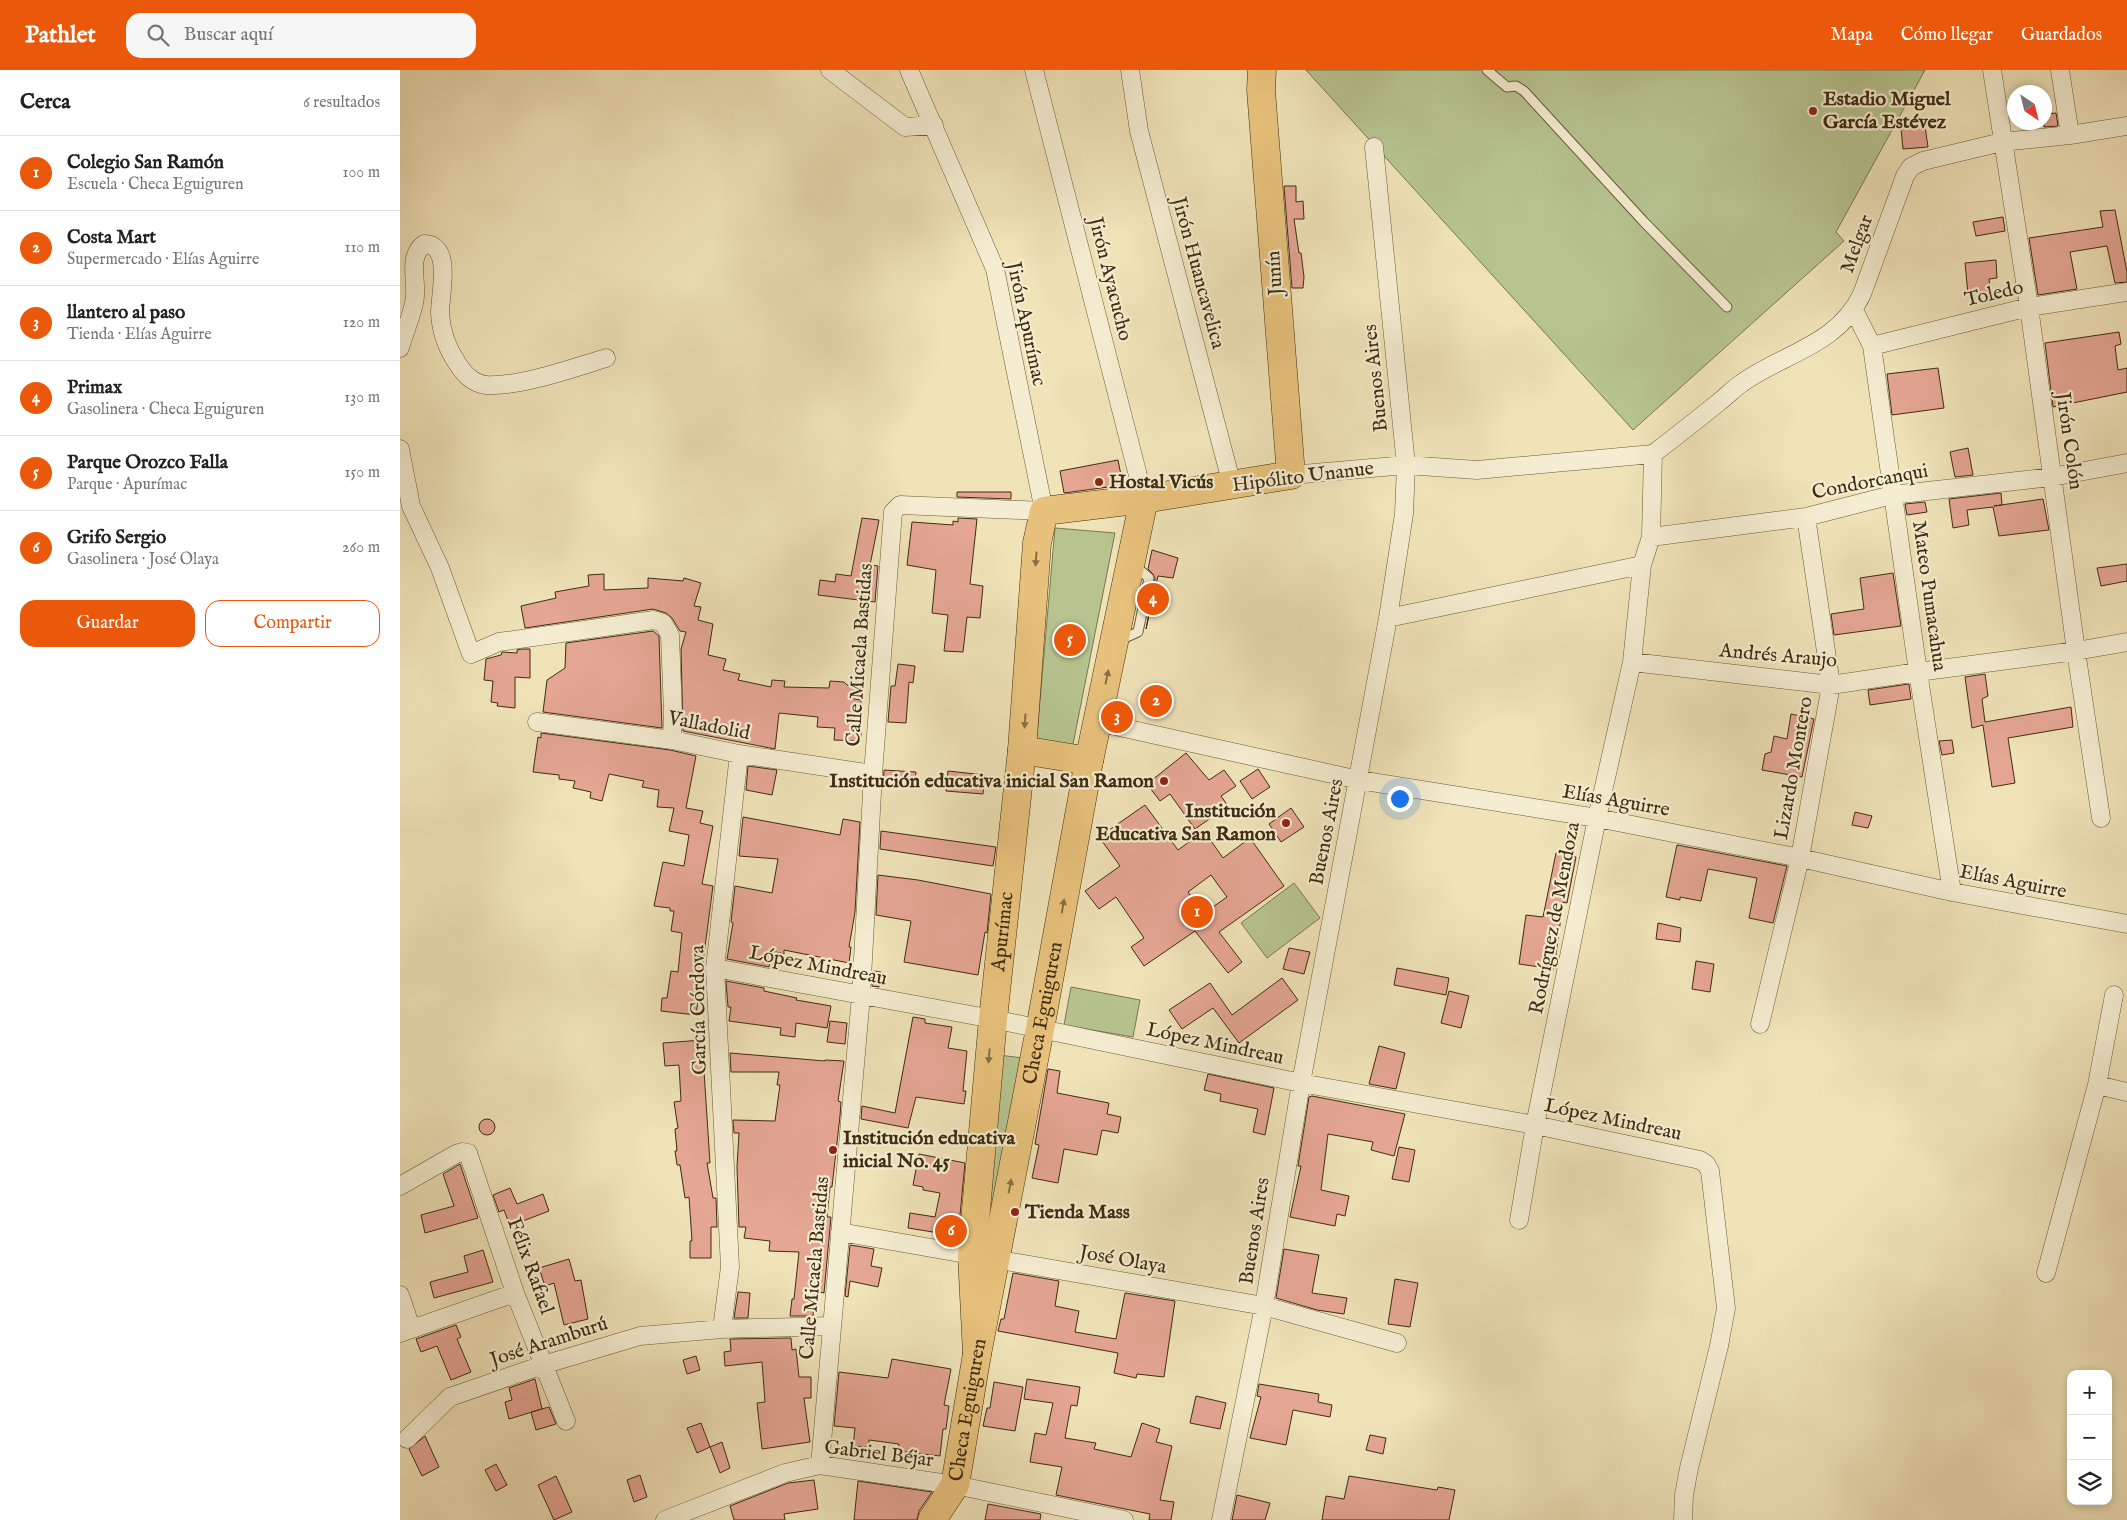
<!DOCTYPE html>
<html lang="es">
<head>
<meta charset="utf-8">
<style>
	:root { --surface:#fff; --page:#f6f6f6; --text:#222; --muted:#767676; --line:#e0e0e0; --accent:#ea580c }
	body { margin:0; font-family:"IM FELL English",serif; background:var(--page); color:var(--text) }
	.controls { position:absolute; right:15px; bottom:15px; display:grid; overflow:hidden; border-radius:10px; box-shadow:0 2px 8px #0003 }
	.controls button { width:45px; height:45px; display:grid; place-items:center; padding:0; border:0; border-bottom:1px solid var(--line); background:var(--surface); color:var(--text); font:25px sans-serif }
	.compass { position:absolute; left:1607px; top:15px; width:45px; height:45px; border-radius:50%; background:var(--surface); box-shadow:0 2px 8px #0003; rotate:145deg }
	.you { position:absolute; left:999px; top:728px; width:18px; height:18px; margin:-12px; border:4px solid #fff; border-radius:50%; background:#1a73e8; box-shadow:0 0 0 8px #1a73e833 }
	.badge { display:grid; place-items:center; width:32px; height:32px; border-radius:50%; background:var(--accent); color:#fff; font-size:16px; font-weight:700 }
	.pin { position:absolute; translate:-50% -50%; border:2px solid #fff; box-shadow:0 1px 5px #0006 }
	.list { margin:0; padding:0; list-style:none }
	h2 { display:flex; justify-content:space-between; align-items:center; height:65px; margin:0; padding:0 20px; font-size:21px }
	h2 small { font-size:16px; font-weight:400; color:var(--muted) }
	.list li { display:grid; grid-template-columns:32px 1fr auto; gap:15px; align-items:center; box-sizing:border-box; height:75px; padding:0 20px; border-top:1px solid var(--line) }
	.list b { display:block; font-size:19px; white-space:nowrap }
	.list p { margin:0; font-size:16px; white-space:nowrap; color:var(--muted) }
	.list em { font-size:16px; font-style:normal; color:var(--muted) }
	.actions { display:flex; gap:10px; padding:15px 20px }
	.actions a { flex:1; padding:11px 0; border:1px solid var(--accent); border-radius:15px; text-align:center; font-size:18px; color:var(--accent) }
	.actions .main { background:var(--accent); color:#fff }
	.icon { flex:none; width:28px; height:28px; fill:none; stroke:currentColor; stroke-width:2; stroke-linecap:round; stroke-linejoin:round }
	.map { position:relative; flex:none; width:1727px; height:1450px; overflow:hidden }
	header { display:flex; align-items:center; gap:30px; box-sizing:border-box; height:70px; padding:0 25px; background:var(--accent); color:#fff }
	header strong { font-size:24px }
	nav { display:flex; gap:28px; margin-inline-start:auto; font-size:18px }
	.search { width:350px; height:45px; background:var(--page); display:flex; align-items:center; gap:12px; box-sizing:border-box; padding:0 18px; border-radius:15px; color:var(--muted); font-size:19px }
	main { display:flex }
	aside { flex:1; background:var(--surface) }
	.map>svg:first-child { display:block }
	.green { fill:#b7c490; stroke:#7a7850 }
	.building { fill:#e5a694; stroke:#3e2c11; fill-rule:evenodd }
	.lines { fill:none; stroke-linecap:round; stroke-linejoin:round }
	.service-casing { stroke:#6a5a3b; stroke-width:11 }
	.minor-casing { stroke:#6a5a3b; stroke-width:19 }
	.primary-casing { stroke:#3e2c11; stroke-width:29 }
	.service { stroke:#f5edd1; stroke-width:9 }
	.minor { stroke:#f5edd1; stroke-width:18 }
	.primary { stroke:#e8c27c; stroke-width:28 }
	.oneway { fill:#8a7041 }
	.poi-dot { fill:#8f2418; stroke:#f5edd1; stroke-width:2 }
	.labels { text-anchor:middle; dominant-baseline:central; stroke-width:4.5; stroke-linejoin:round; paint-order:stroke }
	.poi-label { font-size:20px; font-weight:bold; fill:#3e2c11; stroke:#f5edd1; text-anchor:start }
	.street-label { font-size:20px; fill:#3e2c11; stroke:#f5edd1 }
</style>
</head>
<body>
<header>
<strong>Pathlet</strong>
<div class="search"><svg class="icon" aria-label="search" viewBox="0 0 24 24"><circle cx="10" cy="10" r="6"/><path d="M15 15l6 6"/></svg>Buscar aquí</div>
<nav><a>Mapa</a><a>Cómo llegar</a><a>Guardados</a></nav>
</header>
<main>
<aside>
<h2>Cerca<small>6 resultados</small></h2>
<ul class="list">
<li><span class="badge">1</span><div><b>Colegio San Ramón</b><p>Escuela · Checa Eguiguren</p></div><em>100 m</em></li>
<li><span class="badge">2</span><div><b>Costa Mart</b><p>Supermercado · Elías Aguirre</p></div><em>110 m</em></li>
<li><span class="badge">3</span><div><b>llantero al paso</b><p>Tienda · Elías Aguirre</p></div><em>120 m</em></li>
<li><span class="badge">4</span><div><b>Primax</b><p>Gasolinera · Checa Eguiguren</p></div><em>130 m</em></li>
<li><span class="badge">5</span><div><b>Parque Orozco Falla</b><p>Parque · Apurímac</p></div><em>150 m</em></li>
<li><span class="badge">6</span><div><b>Grifo Sergio</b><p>Gasolinera · José Olaya</p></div><em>260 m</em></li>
</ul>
<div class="actions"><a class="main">Guardar</a><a>Compartir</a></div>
</aside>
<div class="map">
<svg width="1727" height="1450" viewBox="0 0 1727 1450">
	<rect width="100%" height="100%" fill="#f0e3b8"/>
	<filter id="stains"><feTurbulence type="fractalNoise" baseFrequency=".004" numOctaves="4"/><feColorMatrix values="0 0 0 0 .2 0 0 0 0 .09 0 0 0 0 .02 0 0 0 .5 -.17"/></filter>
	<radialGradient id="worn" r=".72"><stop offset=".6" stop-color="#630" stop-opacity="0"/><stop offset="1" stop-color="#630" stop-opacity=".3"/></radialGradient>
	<path class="green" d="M906 0H1525L1436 162 1444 171 1233 360Z
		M655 458 715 463 672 679 636 677Z
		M894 813 920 848 867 888 841 853Z
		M671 917 740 930 733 967 664 955Z
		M598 985 623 988 591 1181 582 1180Z"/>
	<path class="building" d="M1656 43 1658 56 1644 57V44Z
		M1525 56 1528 77 1503 79 1501 59Z
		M884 116H896V132L903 131 904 149H894L899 183H901L904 207 903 218H892Z
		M1715 140 1727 202V212L1715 213 1707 176 1670 182 1677 219 1638 225 1629 168 1703 157 1700 141Z
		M1603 147 1605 161 1576 166 1573 152Z
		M1596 190 1597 208 1589 209 1590 221 1568 224 1565 193Z
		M1719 262 1721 274 1715 276 1718 300 1727 298V322L1653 337 1645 273Z
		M1538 298 1544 338 1492 345 1487 304Z
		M1568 378 1573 405 1555 407 1550 382Z
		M718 390 723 415 664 423 660 401Z
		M557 422H611V429L557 427Z
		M1601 423 1602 435 1594 436 1643 429 1649 460 1599 466 1593 437 1567 440 1569 455 1553 458 1549 429Z
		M1525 432 1527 442 1507 445 1505 434Z
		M462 448 479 450 470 495 478 496 475 532 418 525 420 510 435 512 436 504 451 506Z
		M558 448 577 449 570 514 583 516 580 548 567 547 563 582 544 581 548 545 532 543 536 500 507 495 512 452 553 455V451L558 452Z
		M752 480 778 488 773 508 758 506 746 559 755 509 753 504 748 499Z
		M1727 494V511L1701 516 1697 498Z
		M1493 503 1501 556 1434 565 1431 544 1464 539 1460 508Z
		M204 504V520L248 518V508L283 511 284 508 301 513 294 536 301 537 298 550 313 554 308 585 326 589 323 600 340 604 338 610 371 617 372 610 385 611 384 617 429 618 430 611 444 612 447 615H455L454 629 461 630V671L434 670 435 658 417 657 418 647 379 643 375 679 283 661 281 579 286 562 280 561 272 548 266 543 253 539 125 558 121 536 156 528 155 522 189 516 188 505Z
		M253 561 259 566 262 658 143 642 147 610 165 598 166 573Z
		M122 579H130V608L115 607V638L97 636 98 633 91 632 93 611 84 610 86 589 101 585 102 582 117 583V580Z
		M498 594 515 596 513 613 509 612 506 653 488 652 491 616H495Z
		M1585 604 1588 626 1582 629 1585 652 1671 637 1673 657 1608 668 1615 713 1592 717 1583 655 1572 658 1565 607Z
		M1509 614 1511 629 1470 635 1468 620Z
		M1391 644 1414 649 1402 707 1362 700 1365 684 1371 682 1374 666 1387 669Z
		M141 663 270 680 296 686 286 738 303 741 300 753 313 756 302 814 313 816 296 945 261 941 262 928H267L271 901 278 902 282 863 271 861 274 841H270V838L254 836 263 792 284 796 289 765 269 761 274 738 257 737 259 720 242 717 244 711 209 704 202 731 190 728 191 722 173 718 175 711 159 709V705L133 702 138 667 141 668Z
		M1552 670 1554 683 1542 685 1539 671Z
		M786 683 809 710 824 700 836 716 821 726 828 736 795 759 770 724 760 731 747 714Z
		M348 696 377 700 372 725 346 720Z
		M858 699 870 717 852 729 840 711Z
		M484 700 516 702 514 718 483 716Z
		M548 701 585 705 583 724 546 721Z
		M745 735 778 780 804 761 823 788 850 768 884 816 819 862 842 892 828 903 795 861 744 896 731 877 744 868 716 827 699 839 685 821 720 796 699 767ZM811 805 827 827 803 844 788 822Z
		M891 738 904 757 881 772 869 754Z
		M1455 742 1472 746 1468 758 1452 755Z
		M343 747 440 765 443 749 460 752 455 842 449 877H451L449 893 384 880V884L372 881 369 897 327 889 333 853 331 852 335 816 372 823 378 789 339 786Z
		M481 761 596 777 593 796 480 779Z
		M1277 775 1387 796 1373 853 1349 848 1357 808 1308 799 1301 831 1280 827V830L1266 827Z
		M1156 783 1176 787 1167 833 1163 832 1154 899 1119 894 1126 845 1143 847Z
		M478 805 518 810 591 824 587 863 585 862 578 905 504 892 511 851 476 845Z
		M1258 853 1281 858 1280 872 1256 869Z
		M889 878 910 882 904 904 883 899Z
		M1296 891 1314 894 1310 922 1292 919Z
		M997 898 1049 908 1046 925 994 915Z
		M473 901 481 902 479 917 472 916Z
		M882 908 898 930 839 973 813 938 782 959 769 940 810 913 832 945Z
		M326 911 364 918V921L397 928 396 930 431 936 427 958 396 953 395 967 380 965 381 958 329 951 331 937H328Z
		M1049 921 1069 926 1061 958 1041 953Z
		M513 947 525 949V953L552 957 548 978 567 981 563 1021H566L564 1034 516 1027 508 1058 461 1049 462 1036 495 1043Z
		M430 951 447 953 445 974 427 972Z
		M302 970 310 1093H307L313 1128H316L317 1157H311V1188H290V1171H292L289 1127 285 1128 280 1095H277L275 1081H277L275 1059 278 1058 274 1032 281 1031 279 995 265 996 263 973Z
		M979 976 1005 983 996 1019 969 1014Z
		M330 983 425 991V990L444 991 438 1031 441 1032 440 1046 432 1117H430L427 1147H431L424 1223 415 1221 413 1246H390L392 1229H394L399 1182 369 1181 370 1171 344 1168 346 1157H339L337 1097 339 1063H334L333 1050 375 1051 380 1015H377L379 1002H331Z
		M648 999 660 1001 657 1023 709 1033 707 1044 721 1047 718 1063 702 1060 697 1085 664 1079 658 1113 632 1108 639 1075 635 1074Z
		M808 1004 874 1018 865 1065 853 1062 858 1039 820 1031 821 1024 804 1020Z
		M912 1026 1005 1044 994 1086 971 1080 973 1072 928 1064 921 1120 949 1126 945 1146 937 1144 935 1156 890 1147 901 1096H898L909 1027Z
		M79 1057a8 8 0 1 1 16 0a8 8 0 1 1-16 0Z
		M999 1077 1015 1080 1009 1112 992 1109Z
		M519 1084 565 1093 558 1166 508 1158 510 1143 535 1147 540 1123 523 1120V1117L513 1115Z
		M60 1094 78 1148 25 1163 21 1145 54 1136 43 1104Z
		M110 1118 117 1134 143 1124 149 1141 110 1156 104 1140 99 1142 93 1125Z
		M450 1175 474 1179 471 1196 482 1198 478 1217 450 1211 448 1227 445 1226Z
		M884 1179 919 1185 912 1223 947 1228 944 1244 917 1240 876 1228Z
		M83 1180 93 1212 34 1228 30 1212 68 1202 64 1186Z
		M169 1189 175 1211 181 1210 188 1249 164 1255 154 1213 145 1216 139 1198Z
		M613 1203 659 1211 655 1236 679 1241 675 1262 716 1269 725 1223 775 1231 764 1307 737 1304 736 1308 714 1303 718 1283 598 1261 601 1249H604Z
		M995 1209 1018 1213 1010 1257 988 1254Z
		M338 1222 350 1223 348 1248H334Z
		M56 1255 61 1267 57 1269 71 1302 51 1310 37 1276 21 1282 16 1269Z
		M391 1268 392 1280 396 1279 399 1307H411V1328H404L410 1372 362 1379 357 1333 365 1332 362 1292 325 1296 324 1282 331 1281 330 1269Z
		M296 1286 300 1300 287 1304 283 1290Z
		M492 1289 551 1299 544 1335 549 1336 546 1359H543L540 1386 498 1381 499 1374 469 1370V1377L453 1376 455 1358 434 1356 439 1302 488 1308Z
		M135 1309 142 1339 109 1349 105 1332 112 1330 109 1318Z
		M627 1309 680 1317 677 1336 671 1335 665 1368 696 1373 694 1379 731 1387 742 1353 760 1359 756 1372 772 1376 760 1430 774 1432 771 1450H749L750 1444 656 1425 662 1397 630 1392 635 1363 646 1365 653 1333 624 1329Z
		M594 1312 623 1317 615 1361 583 1356 587 1338H590Z
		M859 1314 919 1324 918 1332 932 1335 930 1347 893 1340 886 1375 850 1368 861 1327 857 1326Z
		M796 1326 826 1333 820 1359 790 1353Z
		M149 1337 156 1354 136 1360 131 1342Z
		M301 1353 310 1377 297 1383 287 1358Z
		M970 1365 986 1368 983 1384 966 1380Z
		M25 1366 39 1397 22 1406 9 1379Z
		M322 1372 330 1398 320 1403 310 1377Z
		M96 1394 107 1415 96 1421 85 1400Z
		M240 1405 247 1427 234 1432 227 1410Z
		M156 1406 172 1442 154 1450 138 1415Z
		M949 1406 1037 1420 1038 1417 1055 1420 1049 1450H922L926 1426 944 1429Z
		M414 1410 418 1439 384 1444 385 1450H334L330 1436 388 1413Z
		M458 1411 532 1422 519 1441 517 1450H454Z
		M837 1425 870 1433 865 1450H832Z
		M588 1434 641 1444 640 1450H585Z"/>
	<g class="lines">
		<defs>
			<path id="service" d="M1087 0 1107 17 1116 16 1124 21 1244 152 1327 237
				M718 571 738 562 749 508 734 495"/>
			<path id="minor" d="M430 0 505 57 534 55
				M634 0 744 429
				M730 0 739 61 832 415
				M1592 0 1629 237 1676 581 1701 748
				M1660 0 1670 65
				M1454 240 1472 276 1518 602 1552 822
				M1472 276 1629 237 1727 222
				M0 278C4 263 11 248 14 233 19 213 6 188 24 174 53 174 40 224 40 243 41 262 47 278 57 293 64 304 72 313 86 315 120 317 173 298 206 288
				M0 379 11 436 40 498 71 584 99 572 254 550 263 553 270 565 273 643 272 670
				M1253 384C1275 367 1297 350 1319 332 1327 326 1334 318 1342 313 1384 283 1438 275 1462 224L1505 106 1511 97 1523 91 1602 72 1670 65 1727 56
				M891 405 1006 395 1077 400 1253 384
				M1251 467 1406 447 1492 425 1652 407 1727 393
				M988 548 1242 495
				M1232 592 1431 615 1518 602 1676 581 1727 572
				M137 652 272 670 339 684 473 704
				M697 652 959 710 1197 748 1400 788 1552 822 1727 854
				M315 898 593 949 901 1013 1135 1055 1300 1090 1306 1094 1310 1101 1326 1238 1319 1276 1289 1398 1284 1425 1283 1450
				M1360 954 1400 788 1431 615 1406 447
				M1697 1015 1714 925
				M0 1116 56 1084 62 1082 68 1083 115 1223 166 1351
				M1119 1150 1135 1055 1197 748 1232 592 1242 495 1251 467 1253 384
				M440 1162 864 1236 997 1273
				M1646 1203 1697 1015 1727 1022
				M0 1225 11 1258
				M322 1259 330 1197 315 898 339 684
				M0 1263 115 1223
				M7 1369 50 1327 143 1295 240 1266 322 1259 431 1256
				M420 1395 461 926 473 704 493 442 500 435 644 441 595 199 509 0
				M265 1450 385 1403 420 1395 555 1415 724 1450
				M821 1450 864 1236 901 1013 988 548 1004 444 1006 395 974 77"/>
			<g id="primary">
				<path d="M622 680 689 691"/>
				<path id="s1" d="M577 1284 572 1185 593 949 622 680 637 473 644 441 744 429 891 405 861 20 862 0"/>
				<path id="s2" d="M532 1450 555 1415 577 1284 640 959 689 691 744 429"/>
			</g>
		</defs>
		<use href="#service" class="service-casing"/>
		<use href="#minor" class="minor-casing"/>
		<use href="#primary" class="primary-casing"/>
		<use href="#service" class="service"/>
		<use href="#minor" class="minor"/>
		<use href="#primary" class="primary"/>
	</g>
	<defs><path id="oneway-solid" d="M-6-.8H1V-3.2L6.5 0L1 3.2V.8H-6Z" transform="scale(1.25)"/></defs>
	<g class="oneway">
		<use href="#oneway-solid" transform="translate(636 489) rotate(94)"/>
		<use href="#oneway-solid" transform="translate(707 607) rotate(-78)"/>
		<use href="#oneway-solid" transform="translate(625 651) rotate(94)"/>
		<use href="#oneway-solid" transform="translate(663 836) rotate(-80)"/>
		<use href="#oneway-solid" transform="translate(589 986) rotate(95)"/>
		<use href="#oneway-solid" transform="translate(610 1116) rotate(-79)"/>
	</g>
	<g class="poi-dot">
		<circle cx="1413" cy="41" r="5"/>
		<circle cx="699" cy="412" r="5"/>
		<circle cx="764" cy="711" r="5"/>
		<circle cx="886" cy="753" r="5"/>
		<circle cx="433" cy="1080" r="5"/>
		<circle cx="615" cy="1142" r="5"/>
	</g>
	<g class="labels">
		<g class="poi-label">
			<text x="1423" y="29">Estadio Miguel<tspan x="1423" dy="23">García Estévez</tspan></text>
			<text x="709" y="412">Hostal Vicús</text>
			<text x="754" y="711" text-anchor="end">Institución educativa inicial San Ramon</text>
			<text x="876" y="741" text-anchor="end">Institución<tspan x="876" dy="23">Educativa San Ramon</tspan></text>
			<text x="443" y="1068">Institución educativa<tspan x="443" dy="23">inicial No. 45</tspan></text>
			<text x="625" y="1142">Tienda Mass</text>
		</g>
		<g class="street-label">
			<text transform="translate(1457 174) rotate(-70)">Melgar</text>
			<text transform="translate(798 203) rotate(75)">Jirón Huancavelica</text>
			<text transform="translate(875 203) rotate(-94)">Junín</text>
			<text transform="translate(710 209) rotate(76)">Jirón Ayacucho</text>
			<text transform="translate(1594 224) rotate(-13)">Toledo</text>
			<text transform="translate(626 254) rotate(78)">Jirón Apurímac</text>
			<text transform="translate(976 308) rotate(-96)">Buenos Aires</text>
			<text transform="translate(1669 371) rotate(82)">Jirón Colón</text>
			<text transform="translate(903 407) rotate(-7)">Hipólito Unanue</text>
			<text transform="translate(1470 412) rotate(-11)">Condorcanqui</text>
			<text transform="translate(1529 526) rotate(82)">Mateo Pumacahua</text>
			<text transform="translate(460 585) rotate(-86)">Calle Micaela Bastidas</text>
			<text transform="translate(1378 586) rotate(5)">Andrés Araujo</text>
			<text transform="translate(309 656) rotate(11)">Valladolid</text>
			<text transform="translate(1394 698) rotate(-80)">Lizardo Montero</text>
			<text transform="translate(1216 731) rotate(10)">Elías Aguirre</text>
			<text transform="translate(927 762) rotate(-79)">Buenos Aires</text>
			<text transform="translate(1613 812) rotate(11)">Elías Aguirre</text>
			<text transform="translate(1155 848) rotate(-79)">Rodríguez de Mendoza</text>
			<text stroke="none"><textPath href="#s1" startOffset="424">Apurímac</textPath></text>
			<text transform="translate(418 896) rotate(11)">López Mindreau</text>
			<text transform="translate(299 940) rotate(-91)">García Córdova</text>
			<text stroke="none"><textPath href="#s2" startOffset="522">Checa Eguiguren</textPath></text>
			<text transform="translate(815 974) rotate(12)">López Mindreau</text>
			<text transform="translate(1213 1050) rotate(12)">López Mindreau</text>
			<text transform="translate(855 1161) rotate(-81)">Buenos Aires</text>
			<text transform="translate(723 1190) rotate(10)">José Olaya</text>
			<text transform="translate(130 1196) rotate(70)">Félix Rafael</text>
			<text transform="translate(415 1198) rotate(-85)">Calle Micaela Bastidas</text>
			<text transform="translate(149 1272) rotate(-18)">José Aramburú</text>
			<text stroke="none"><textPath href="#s2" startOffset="118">Checa Eguiguren</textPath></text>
			<text transform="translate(479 1384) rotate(7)">Gabriel Béjar</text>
		</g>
	</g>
	<rect width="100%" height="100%" filter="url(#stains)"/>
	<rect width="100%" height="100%" fill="url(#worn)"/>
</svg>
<div class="controls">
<button>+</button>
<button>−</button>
<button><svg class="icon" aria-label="layers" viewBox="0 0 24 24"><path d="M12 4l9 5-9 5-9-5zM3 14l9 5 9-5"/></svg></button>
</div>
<svg class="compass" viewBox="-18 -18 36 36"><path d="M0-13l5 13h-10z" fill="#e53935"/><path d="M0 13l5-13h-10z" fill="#767676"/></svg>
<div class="you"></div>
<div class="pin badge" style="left:797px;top:842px">1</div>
<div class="pin badge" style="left:756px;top:631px">2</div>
<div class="pin badge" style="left:717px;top:647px">3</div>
<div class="pin badge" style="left:753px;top:529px">4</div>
<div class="pin badge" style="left:670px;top:570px">5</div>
<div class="pin badge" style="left:551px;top:1161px">6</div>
</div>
</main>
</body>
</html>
